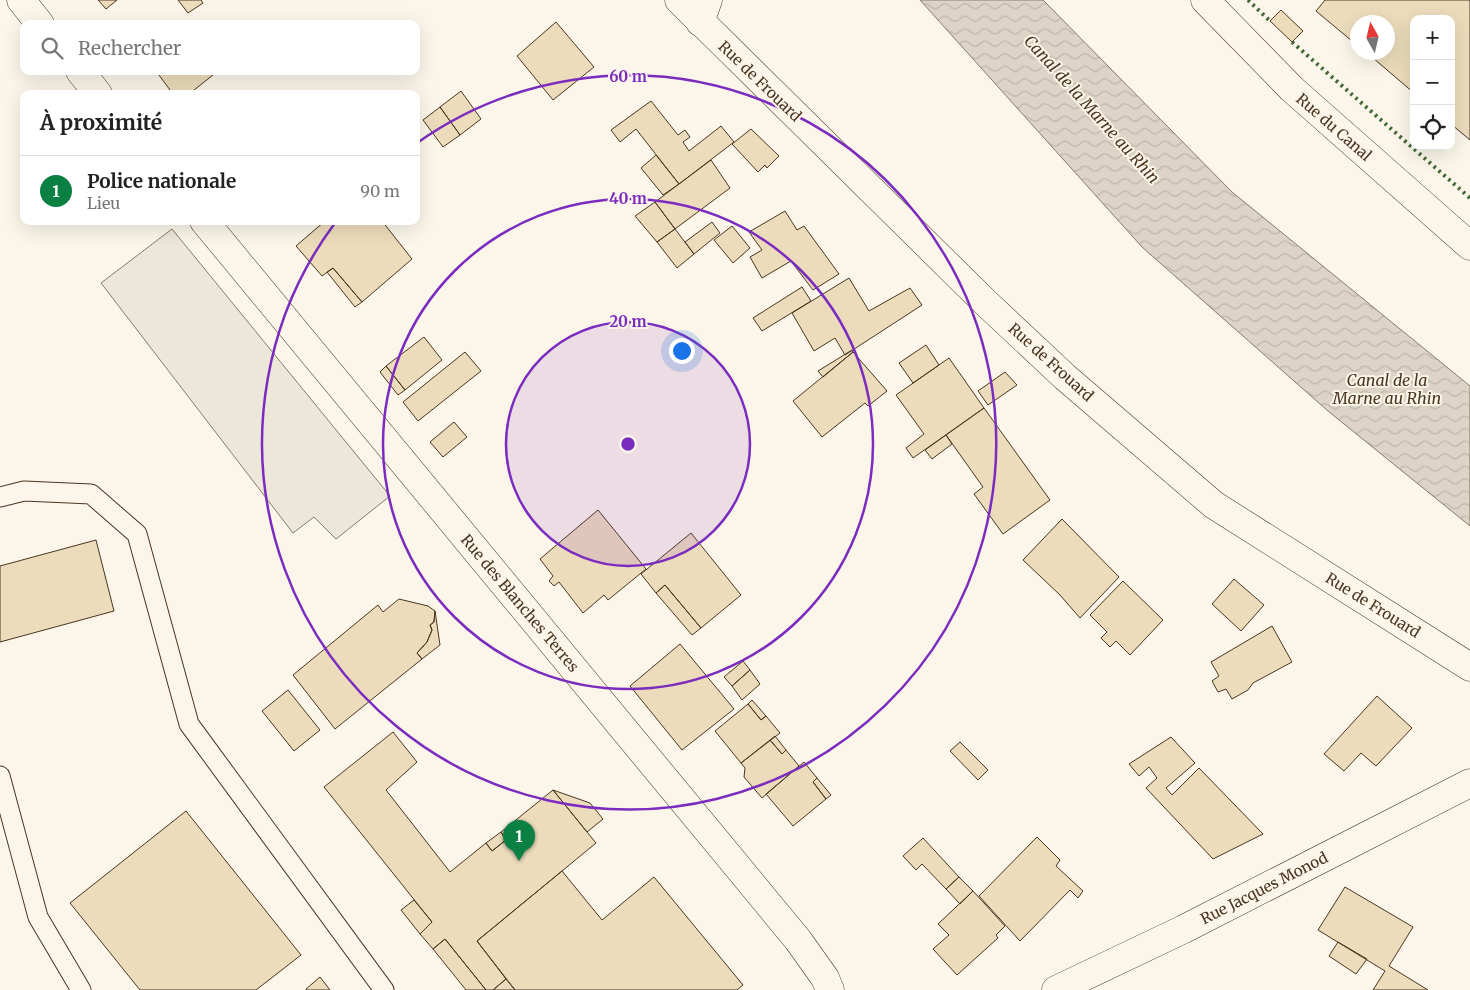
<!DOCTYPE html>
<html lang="fr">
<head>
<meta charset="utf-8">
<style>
	:root { --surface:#fff; --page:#f2f2f2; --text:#222; --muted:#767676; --line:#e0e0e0; --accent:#0b8043 }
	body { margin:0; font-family:Merriweather,serif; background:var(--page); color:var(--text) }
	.controls { position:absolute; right:15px; top:15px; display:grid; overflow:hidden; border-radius:10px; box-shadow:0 5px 20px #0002 }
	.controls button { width:45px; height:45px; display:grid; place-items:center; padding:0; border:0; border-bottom:1px solid var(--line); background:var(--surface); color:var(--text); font:25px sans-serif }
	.compass { position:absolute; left:1350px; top:15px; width:45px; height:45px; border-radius:50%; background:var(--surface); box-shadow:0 5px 20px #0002; rotate:352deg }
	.you { position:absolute; left:681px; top:350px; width:18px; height:18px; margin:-12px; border:4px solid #fff; border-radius:50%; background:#1a73e8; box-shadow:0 0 0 8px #1a73e833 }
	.badge { display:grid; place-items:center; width:32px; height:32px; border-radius:50%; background:var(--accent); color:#fff; font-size:16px; font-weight:700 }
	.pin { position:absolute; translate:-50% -41px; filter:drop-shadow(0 1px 2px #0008) }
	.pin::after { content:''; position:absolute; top:26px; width:18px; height:15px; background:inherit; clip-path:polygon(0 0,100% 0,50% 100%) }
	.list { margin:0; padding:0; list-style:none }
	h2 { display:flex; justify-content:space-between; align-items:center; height:65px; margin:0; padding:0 20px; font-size:21px }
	h2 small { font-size:16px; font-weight:400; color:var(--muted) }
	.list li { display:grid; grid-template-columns:32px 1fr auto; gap:15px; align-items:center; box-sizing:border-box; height:70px; padding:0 20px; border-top:1px solid var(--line) }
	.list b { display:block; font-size:19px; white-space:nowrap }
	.list p { margin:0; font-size:16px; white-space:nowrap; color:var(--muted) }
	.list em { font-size:16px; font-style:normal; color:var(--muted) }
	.icon { flex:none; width:28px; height:28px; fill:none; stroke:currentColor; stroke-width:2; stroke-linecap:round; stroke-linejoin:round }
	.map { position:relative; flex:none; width:1470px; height:990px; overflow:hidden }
	.search { position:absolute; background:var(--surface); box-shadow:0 5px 20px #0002; left:20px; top:20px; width:400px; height:55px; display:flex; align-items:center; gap:12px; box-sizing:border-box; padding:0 18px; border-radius:10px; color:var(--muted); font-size:19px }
	.panel { position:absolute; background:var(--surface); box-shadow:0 5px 20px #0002; left:20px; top:90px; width:400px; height:135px; border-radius:10px }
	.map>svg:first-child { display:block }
	.parking { fill:#ede7d9; stroke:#887966 }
	.water { fill:url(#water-waves); stroke:#887966 }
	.building { fill:#ecdcbc; stroke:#4a3520 }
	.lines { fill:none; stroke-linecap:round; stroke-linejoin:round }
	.lane-casing { stroke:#4a3520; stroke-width:21 }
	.street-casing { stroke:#4a3520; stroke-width:29 }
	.secondary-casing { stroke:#4a3520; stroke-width:29 }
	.lane { stroke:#fbf6e9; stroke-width:19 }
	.street { stroke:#fbf6e9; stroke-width:28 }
	.secondary { stroke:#fbf6e9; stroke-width:28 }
	.hedge { stroke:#436837; stroke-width:4; stroke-dasharray:2.5 4; stroke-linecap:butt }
	.ring { fill:none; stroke:#7b2cbf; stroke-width:2.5 }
	.labels { text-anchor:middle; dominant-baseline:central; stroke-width:4; stroke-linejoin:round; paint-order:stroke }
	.street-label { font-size:15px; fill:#4a3520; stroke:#fbf6e9 }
	.water-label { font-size:16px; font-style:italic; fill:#4a3520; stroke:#fbf6e9 }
	.centre { fill:#7b2cbf; stroke:#fbf6e9; stroke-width:2.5 }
	.ring-label { font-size:15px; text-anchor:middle; font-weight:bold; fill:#7b2cbf; stroke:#fbf6e9; stroke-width:4; stroke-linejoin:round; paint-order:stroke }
</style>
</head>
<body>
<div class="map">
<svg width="1470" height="990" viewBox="0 0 1470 990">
	<defs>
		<pattern id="water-waves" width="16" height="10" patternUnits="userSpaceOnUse" patternTransform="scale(1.25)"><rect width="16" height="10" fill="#dcd4c6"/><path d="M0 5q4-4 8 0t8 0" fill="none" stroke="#beb7aa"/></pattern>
	</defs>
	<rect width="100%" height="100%" fill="#fbf6e9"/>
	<path class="parking" d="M172 229 390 496 336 539 314 517 293 533 101 283Z"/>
	<path class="water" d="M920 0H1043L1232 192 1470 386V526L1328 411 1142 247Z"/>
	<path class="building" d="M98 0H117L106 9Z
		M178 0H201L203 3 188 13Z
		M1325 0H1470V140L1451 124V19H1414V93L1366 52H1388V22H1358V46L1316 11Z
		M1281 10 1303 31 1292 42 1270 21Z
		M556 22 594 67 553 100 517 56Z
		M156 71H218L189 94H173Z
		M461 91 481 119 460 135 440 107Z
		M651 101 678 135 685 130 690 137 683 142 689 151 721 126 734 142 679 184 636 129 620 142 611 130Z
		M440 107 460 135 443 147 423 120Z
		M751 129 779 156 767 168 765 165 758 172 732 144Z
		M656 155 679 184 663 195 641 168Z
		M711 160 730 188 675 229 655 202Z
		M655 202 675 229 657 242 635 216Z
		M785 211 797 230 804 226 839 274 813 290 791 261 762 278 750 257 762 250 749 232Z
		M325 221H382L412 259 362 302 333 268 322 276 296 246Z
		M712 222 720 233 694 254 685 242Z
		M732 226 750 248 733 263 714 240Z
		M675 229 694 254 677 268 657 242Z
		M333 268 362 302 355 307 327 272Z
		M849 278 869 311 910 288 922 305 845 355 835 338 814 351 792 313Z
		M802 287 811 301 762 331 753 318Z
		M424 337 442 360 405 390 386 366Z
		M926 345 939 365 913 383 899 363Z
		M852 350 853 352 823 377 818 371Z
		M465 352 481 371 418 421 403 402Z
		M853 352 887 391 868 406 865 403 822 437 793 401Z
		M949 358 984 408 913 458 906 448 924 434 896 395Z
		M386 366 405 390 398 395 380 372Z
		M1005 372 1017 385 988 405 978 391Z
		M984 408 1050 500 1003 534 974 494 983 487 946 435Z
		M454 422 467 437 443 457 430 442Z
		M946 435 952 444 932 459 925 450Z
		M598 510 646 569 608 600 604 595 583 613 559 582 554 586 549 581 553 576 540 559Z
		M1062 519 1119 577 1080 618 1060 595 1023 560Z
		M691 533 741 595 701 628 665 585 656 593 641 574Z
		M96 540 114 611 0 642V566Z
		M1234 579 1264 605 1241 631 1212 604Z
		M1123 581 1163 620 1130 655 1116 641 1110 647 1101 638 1107 632 1090 615Z
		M665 585 701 628 692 635 656 593Z
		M399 599 428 606 435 611 434 622 430 625 432 630 427 642 417 653 422 659 335 729 293 675 378 605 383 612Z
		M435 611 440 645 422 659 417 653 427 642 432 630 430 625 434 622Z
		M1272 626 1292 662 1253 683 1248 690 1232 699 1226 689 1218 692 1212 681 1219 676 1211 662Z
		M680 644 734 709 682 750 630 686Z
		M743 661 750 670 732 686 724 677Z
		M750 670 760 684 742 700 732 686Z
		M288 690 320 730 294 751 262 711Z
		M1377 696 1412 728 1376 766 1361 753 1344 771 1324 754Z
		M752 700 766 716 761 720 748 704Z
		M748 704 761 720 766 716 780 733 741 763 715 731Z
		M393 732 417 762 386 790 450 872 486 843 492 851 506 840 501 832 553 790 596 843 477 941 506 979 493 990H486L445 939 433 949 420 934 432 922 324 787Z
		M775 736 786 750 782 754 770 740Z
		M1171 737 1195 763 1166 788 1172 795 1199 768 1263 834 1213 859 1146 788 1157 778 1149 767 1139 776 1129 764Z
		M770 740 782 754 786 750 799 766 762 798 744 777 745 768 741 763Z
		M960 742 988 770 978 780 950 751Z
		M804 762 817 778 813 782 826 799 793 826 766 794Z
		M817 778 831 795 826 799 813 782Z
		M553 790 590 803 603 819 587 832Z
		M186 811 301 955 256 990H140L70 903Z
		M501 832 506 840 492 851 486 843Z
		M1037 837 1060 860 1056 866 1083 891 1078 898 1070 890 1020 941 979 896Z
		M923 838 959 877 946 889 922 864 916 870 903 856Z
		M562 871 602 920 654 877 743 985 737 990H515L477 941Z
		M959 877 973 891 960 904 946 889Z
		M1345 887 1413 927 1389 966 1428 990H1373L1385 971 1318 930Z
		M973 891 1005 926 996 935 998 938 957 975 933 949 949 935 938 924Z
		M414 900 432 922 420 934 401 910Z
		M445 939 486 990H466L433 949Z
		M1338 942 1367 959 1356 974 1329 956Z
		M320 977 330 990H307L306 989Z
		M506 979 515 990H493Z"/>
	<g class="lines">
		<defs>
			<path id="lane" d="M0 497 24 491 91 494 137 534 189 724 384 990
				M0 776 38 917 81 990"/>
			<path id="street" d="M21 0 40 24
				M1205 0 1292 89 1470 246
				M700 22 708 0
				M80 71 98 94
				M204 221 798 940 825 978 830 990
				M1056 990 1184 929 1470 783"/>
			<path id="secondary" d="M679 0 986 303 1065 377 1214 505 1470 667"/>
		</defs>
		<use href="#lane" class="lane-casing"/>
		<use href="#street" class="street-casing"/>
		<use href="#secondary" class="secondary-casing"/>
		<use href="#lane" class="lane"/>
		<use href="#street" class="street"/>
		<use href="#secondary" class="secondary"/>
		<path class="hedge" d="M1248 0 1270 21
			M1292 42 1470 198"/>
	</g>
	<circle cx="628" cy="444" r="122" fill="#7b2cbf" fill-opacity=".12"/>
	<g class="ring">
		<circle cx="628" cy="444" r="122"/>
		<circle cx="628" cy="444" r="245"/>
		<path d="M417 143A367 367 0 1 1 335 223"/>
	</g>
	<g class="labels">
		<g class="street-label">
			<text transform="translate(760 81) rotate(44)">Rue de Frouard</text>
			<text transform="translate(1334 127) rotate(41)">Rue du Canal</text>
			<text transform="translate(1051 362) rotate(42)">Rue de Frouard</text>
			<text transform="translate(520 603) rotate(50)">Rue des Blanches Terres</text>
			<text transform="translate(1373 605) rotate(32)">Rue de Frouard</text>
			<text transform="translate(1264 888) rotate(-27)">Rue Jacques Monod</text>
		</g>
		<g class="water-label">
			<text transform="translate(1092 109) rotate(48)">Canal de la Marne au Rhin</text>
			<text x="1387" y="380">Canal de la<tspan x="1387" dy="18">Marne au Rhin</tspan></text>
		</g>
	</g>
	<circle cx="628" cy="444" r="8" class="centre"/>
	<g class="ring-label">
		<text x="628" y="82">60 m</text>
		<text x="628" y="204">40 m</text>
		<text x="628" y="327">20 m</text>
	</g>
</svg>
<div class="controls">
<button>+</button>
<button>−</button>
<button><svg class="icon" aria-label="locate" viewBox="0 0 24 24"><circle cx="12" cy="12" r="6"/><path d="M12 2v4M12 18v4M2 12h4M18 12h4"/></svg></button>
</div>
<svg class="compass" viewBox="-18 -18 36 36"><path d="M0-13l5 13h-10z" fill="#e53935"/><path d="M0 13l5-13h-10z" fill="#767676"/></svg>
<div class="you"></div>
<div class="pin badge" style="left:519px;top:861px">1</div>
<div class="search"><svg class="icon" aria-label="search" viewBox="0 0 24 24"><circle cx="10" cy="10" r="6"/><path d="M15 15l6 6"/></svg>Rechercher</div>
<section class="panel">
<h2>À proximité<small></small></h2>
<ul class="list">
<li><span class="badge">1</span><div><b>Police nationale</b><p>Lieu</p></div><em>90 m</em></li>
</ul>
</section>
</div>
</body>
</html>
